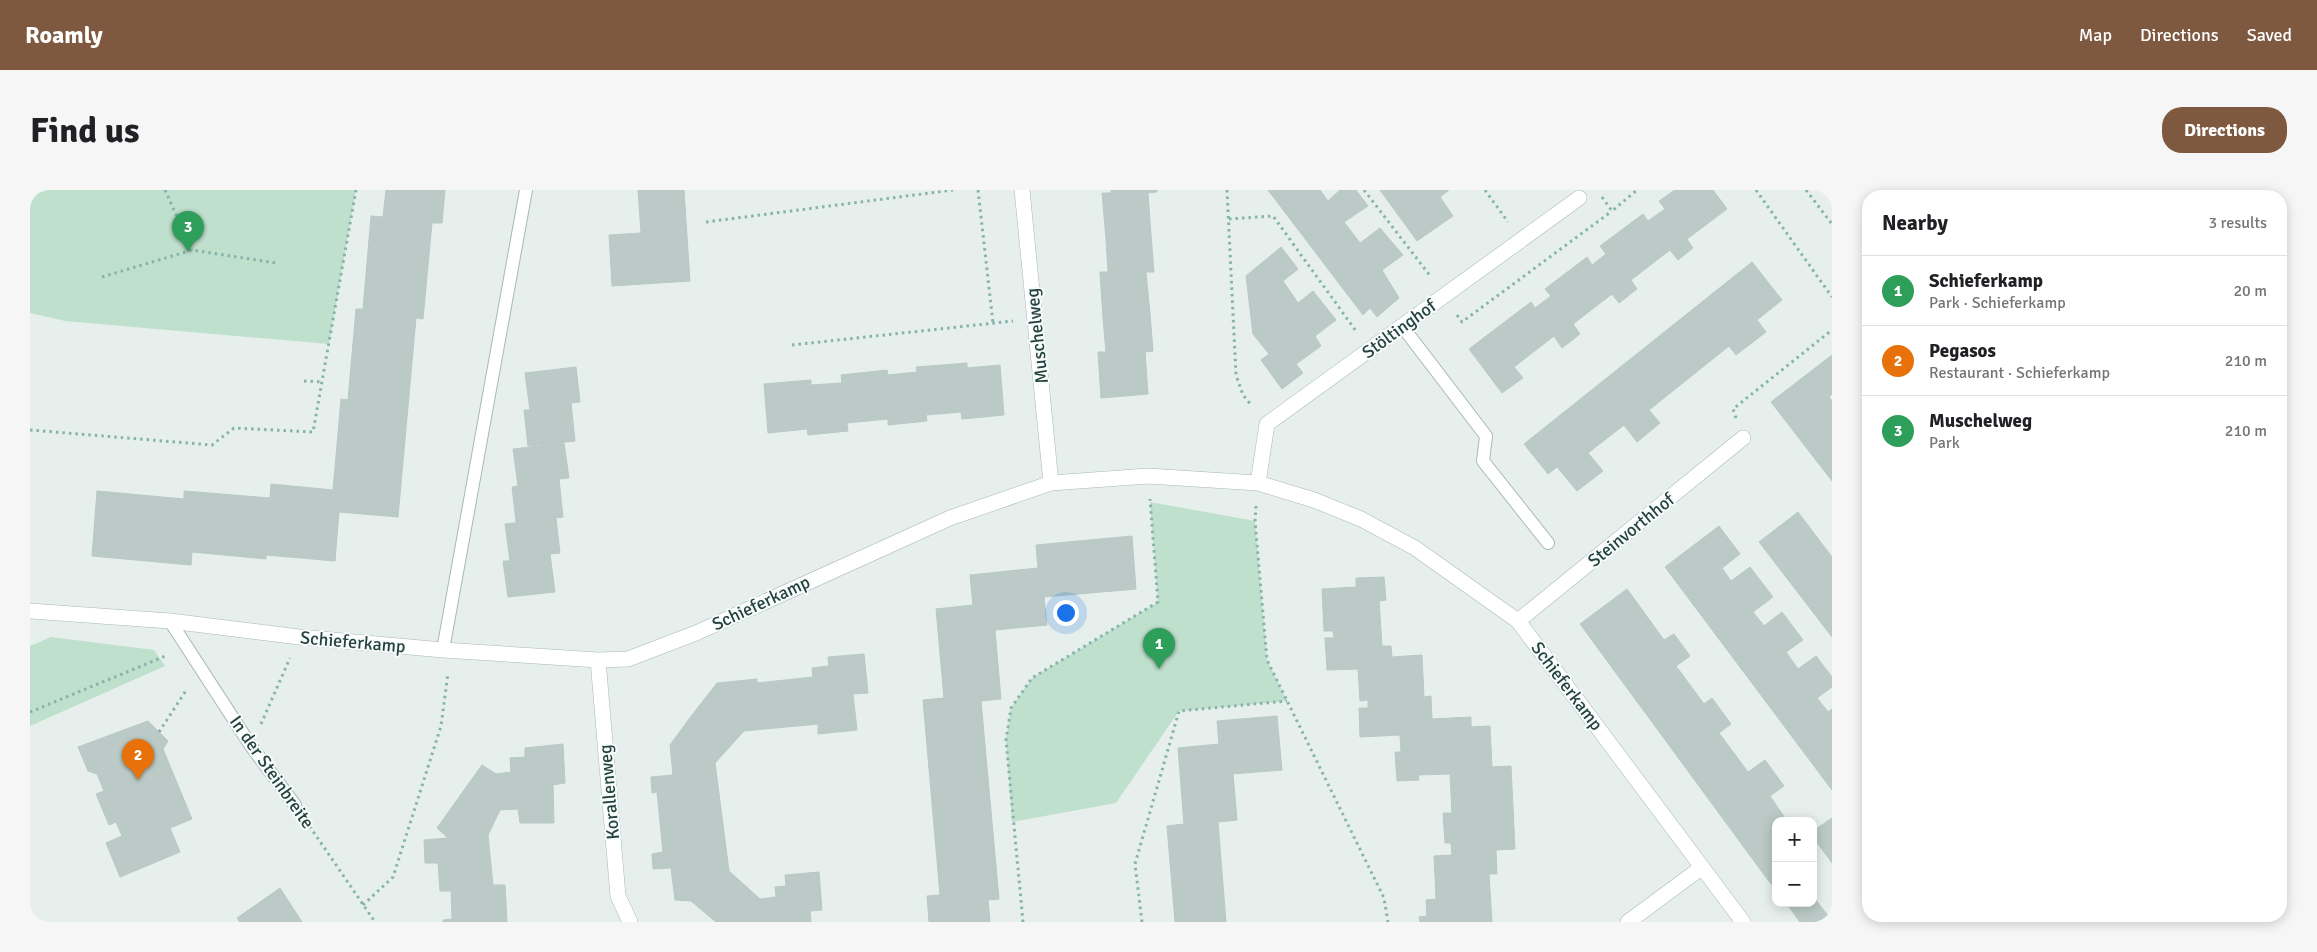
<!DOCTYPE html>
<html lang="en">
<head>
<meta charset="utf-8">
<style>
	:root { --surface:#fff; --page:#f6f6f6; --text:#202124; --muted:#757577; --line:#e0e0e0; --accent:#7f593f }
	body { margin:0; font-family:Signika,sans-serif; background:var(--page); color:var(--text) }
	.controls { position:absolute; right:15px; bottom:15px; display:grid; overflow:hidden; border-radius:10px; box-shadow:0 2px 12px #0003 }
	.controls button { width:45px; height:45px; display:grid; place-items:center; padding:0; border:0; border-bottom:1px solid var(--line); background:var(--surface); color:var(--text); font:25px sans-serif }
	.you { position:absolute; left:1035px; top:422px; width:18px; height:18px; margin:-12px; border:4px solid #fff; border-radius:50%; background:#1a73e8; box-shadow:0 0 0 8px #1a73e833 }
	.badge { display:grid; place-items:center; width:32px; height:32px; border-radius:50%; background:var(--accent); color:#fff; font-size:16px; font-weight:700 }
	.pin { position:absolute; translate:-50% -41px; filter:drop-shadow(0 1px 2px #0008) }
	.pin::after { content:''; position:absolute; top:26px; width:18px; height:15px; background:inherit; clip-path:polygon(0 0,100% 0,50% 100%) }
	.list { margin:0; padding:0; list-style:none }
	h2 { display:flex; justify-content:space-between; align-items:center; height:65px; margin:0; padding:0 20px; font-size:21px }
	h2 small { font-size:16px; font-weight:400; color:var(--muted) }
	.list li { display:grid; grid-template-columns:32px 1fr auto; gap:15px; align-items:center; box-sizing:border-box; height:70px; padding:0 20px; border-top:1px solid var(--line) }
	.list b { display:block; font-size:19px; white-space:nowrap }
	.list p { margin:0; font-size:16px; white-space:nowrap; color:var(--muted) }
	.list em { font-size:16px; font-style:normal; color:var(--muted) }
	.map { position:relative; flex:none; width:1802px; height:732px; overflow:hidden; border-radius:20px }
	header { display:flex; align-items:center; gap:30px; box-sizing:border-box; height:70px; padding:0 25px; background:var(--accent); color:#fff }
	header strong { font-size:24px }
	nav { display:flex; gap:28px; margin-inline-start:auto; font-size:18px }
	.intro { display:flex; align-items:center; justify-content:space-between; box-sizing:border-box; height:120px; padding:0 30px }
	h1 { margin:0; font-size:35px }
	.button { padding:12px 22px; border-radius:20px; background:var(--accent); color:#fff; font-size:18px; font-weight:700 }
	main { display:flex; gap:30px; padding:0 30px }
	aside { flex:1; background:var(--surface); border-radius:20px; box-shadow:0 2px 12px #0003 }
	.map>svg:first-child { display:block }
	.green { fill:#bfe0cd }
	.building { fill:#bbcac6; stroke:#b8c9c5 }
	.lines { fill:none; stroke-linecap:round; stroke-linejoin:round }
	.lane-casing { stroke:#a8b8b5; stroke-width:14 }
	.street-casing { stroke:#a8b8b5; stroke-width:16 }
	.path { stroke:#86b3ac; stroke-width:3; stroke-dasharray:2.5 4; stroke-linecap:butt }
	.lane { stroke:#fff; stroke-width:12 }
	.street { stroke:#fff; stroke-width:15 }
	.labels { text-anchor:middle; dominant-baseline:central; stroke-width:4; stroke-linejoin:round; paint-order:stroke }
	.street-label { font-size:18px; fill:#24423f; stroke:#f7fbfa }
</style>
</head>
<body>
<header>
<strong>Roamly</strong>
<nav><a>Map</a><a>Directions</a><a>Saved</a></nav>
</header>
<div class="intro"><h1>Find us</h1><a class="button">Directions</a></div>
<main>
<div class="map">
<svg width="1802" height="732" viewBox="0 0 1802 732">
	<rect width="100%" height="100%" fill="#e6efec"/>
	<path class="green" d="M0 0H326L299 154 35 131 0 123Z
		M1120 312 1225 331 1237 470 1257 511 1149 521 1086 613 982 632 976 550 981 518 1002 488 1128 412Z
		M21 447 124 460 135 476 0 536V456Z"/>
	<path class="building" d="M356 0H415L412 33H402L393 129 386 128 368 327 309 322 305 371 236 365V369L162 362 161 375 62 366 67 301 154 309V301L240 308 241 294 303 300 311 209 318 210 326 119H333L341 26 353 27Z
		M608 0H654L660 91 582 96 579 45 611 43Z
		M1081 0H1127V2L1118 3 1121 45 1076 49 1072 3H1081Z
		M1238 0H1290L1298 11 1310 0H1326L1338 16 1314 32 1330 53 1350 38 1373 65 1352 80 1369 108 1347 127 1340 118 1333 125Z
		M1350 0H1419L1410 7 1423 26 1387 51Z
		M1645 0H1683L1697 19 1657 49 1663 58 1648 70 1640 60 1601 90 1607 99 1589 113 1582 104 1543 134 1550 144 1532 158 1524 146 1484 177 1493 188 1472 203 1439 159 1501 112 1505 118 1521 106 1515 99 1557 67 1562 75 1576 64 1570 56 1613 24 1618 31 1635 19 1629 11Z
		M1121 45 1124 82H1116L1120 124 1073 128 1070 82H1078L1076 49Z
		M1251 57 1268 79 1253 91 1268 113 1283 101 1306 130 1285 146 1291 156 1266 174 1273 183 1252 199 1231 170 1239 164 1223 144 1216 86Z
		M1722 72 1752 110 1727 130 1736 142 1706 165 1699 156 1619 220 1630 233 1607 252 1594 235 1558 263 1573 281 1547 301 1527 277 1518 284 1494 254Z
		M1120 124 1123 161 1115 162 1118 204 1071 208 1068 162H1076L1073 128Z
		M1802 165V204L1799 207 1802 211V291L1741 212Z
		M937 173V178L970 175 974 225 932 229 931 222 896 225 897 231 858 235V229L817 233 818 241 778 245 777 239 738 243 734 194 781 190V195L812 193 811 185 857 180 858 185 887 182 886 177Z
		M546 177 550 212 541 213 545 251 498 256 494 220H500L495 183Z
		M534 253 539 288 529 289 533 327 486 332 482 297 488 296 483 259Z
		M1768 322 1802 367V447L1729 352Z
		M526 328 530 363 520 364 525 402 478 407 473 371H480L475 334Z
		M1689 336 1710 364 1692 378 1701 391 1720 377 1743 407 1723 422 1734 436 1752 422 1773 450 1756 462 1768 479 1786 466 1802 487V497L1787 508 1798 522 1802 519V600L1635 377Z
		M1102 346 1106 399 1014 407 1017 435 965 440 971 509 951 511 969 709 958 710 960 732H899L897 706 910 705 893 510 914 508 906 419 943 415 940 385 1008 378 1006 355Z
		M1354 387 1356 410 1349 411 1352 456H1361L1362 467 1392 465 1394 507 1401 506 1402 529 1441 527V537L1460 536 1462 577 1481 576 1485 659 1466 660 1467 684H1459L1462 732H1390L1389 727 1397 726 1396 710 1406 709 1404 666 1422 665 1421 653H1415L1413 623H1422L1420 584 1388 585 1389 590 1367 591 1365 562H1371L1370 545 1330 547 1329 518H1338V510L1330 511 1328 479 1297 480 1295 448H1304L1303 441H1294L1292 399 1326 397V388Z
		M1597 399 1634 450 1644 444 1660 466 1646 476 1674 514 1682 508 1701 534 1689 543 1718 582 1735 570 1754 596 1740 606 1757 631H1746V678L1735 686 1550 434Z
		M834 464 838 503 823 504 827 540 788 544V534L714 541 685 573 699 681 730 709 746 707 745 697 756 696 755 685 789 682 792 720 780 721 781 732H686L661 711 645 710 641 678 623 679 622 664 633 662 627 602 622 603 621 587 643 585 640 555 659 529 687 493 727 489V493L783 487 782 478 799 476 798 467Z
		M1247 526 1252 580 1203 584 1207 630 1188 632 1196 732H1145L1137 636 1154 634 1148 558 1189 554 1187 531Z
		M118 531 138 551 133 559 162 629 140 638 150 662 90 687 76 653 92 646 86 632 79 635 66 604 74 601 67 584 58 581 48 557Z
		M533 554 535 593 523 595 524 633H490L488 619 470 620 458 645 463 695H475L477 732H413V730L422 729 421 701H410L408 673H395L394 650 418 648 407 638 452 575 466 584 481 582 480 568 495 567V558Z
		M1802 628V673L1783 647V641Z
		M1746 678V700L1735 686Z
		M250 698 272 732H210L207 728Z
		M1783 706 1802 731V732H1770L1756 713H1783Z"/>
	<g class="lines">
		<defs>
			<path id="lane" d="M1372 136 1456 246 1453 271 1518 353
				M140 431 221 556 265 615
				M413 460 496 0"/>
			<path id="street" d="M992 0 1021 293
				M1228 293 1237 234 1549 8
				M0 421 140 431 269 447 413 460 568 470 598 469 666 443 920 328 1021 293 1118 286 1228 293 1284 310 1331 329 1385 358 1488 431 1713 732
				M1488 431 1713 248
				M568 470 588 706 600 732
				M1598 732 1671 678"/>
		</defs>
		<use href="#lane" class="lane-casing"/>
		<use href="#street" class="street-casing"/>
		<path class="path" d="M135 0 162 60
			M948 0 963 133
			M1197 0 1206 185 1213 205 1222 216
			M1334 0 1401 87
			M1455 0 1478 32
			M1726 0 1802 107
			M1776 0 1802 34
			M1572 7 1582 21 1607 0
			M1199 29 1243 26 1326 141
			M676 32 923 0
			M72 87 162 60 246 73
			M1427 125 1432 132 1582 21
			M762 155 983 131
			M274 191 292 192
			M1706 228 1703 219 1802 140
			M0 240 182 255 204 238 283 242 326 0
			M1226 316 1225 331 1237 470 1354 708 1358 732
			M0 522 138 465
			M231 534 260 468
			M129 542 157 499
			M276 631 345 732
			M333 715 363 687 411 536 418 483
			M993 732 976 550 981 518 1002 488 1128 412 1120 309
			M1112 732 1105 674 1149 521 1257 511"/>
		<use href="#lane" class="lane"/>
		<use href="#street" class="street"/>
	</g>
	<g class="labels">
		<g class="street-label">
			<text transform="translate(1369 139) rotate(-36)">Stöltinghof</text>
			<text transform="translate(1007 146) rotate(-96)">Muschelweg</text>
			<text transform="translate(1601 340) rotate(-39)">Steinvorthhof</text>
			<text transform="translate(731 413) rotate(-25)">Schieferkamp</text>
			<text transform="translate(323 452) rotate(5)">Schieferkamp</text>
			<text transform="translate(1537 496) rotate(53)">Schieferkamp</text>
			<text transform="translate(242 582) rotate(55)">In der Steinbreite</text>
			<text transform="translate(579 602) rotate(-95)">Korallenweg</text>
		</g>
	</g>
</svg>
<div class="controls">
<button>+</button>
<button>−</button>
</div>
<div class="you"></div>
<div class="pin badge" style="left:1129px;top:479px;background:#2e9e5b">1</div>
<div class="pin badge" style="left:108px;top:590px;background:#e8710a">2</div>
<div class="pin badge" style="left:158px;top:62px;background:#2e9e5b">3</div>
</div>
<aside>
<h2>Nearby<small>3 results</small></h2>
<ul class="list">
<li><span class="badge" style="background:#2e9e5b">1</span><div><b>Schieferkamp</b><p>Park · Schieferkamp</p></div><em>20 m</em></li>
<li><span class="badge" style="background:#e8710a">2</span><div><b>Pegasos</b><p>Restaurant · Schieferkamp</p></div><em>210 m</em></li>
<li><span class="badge" style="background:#2e9e5b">3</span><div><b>Muschelweg</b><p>Park</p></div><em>210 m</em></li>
</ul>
</aside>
</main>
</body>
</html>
